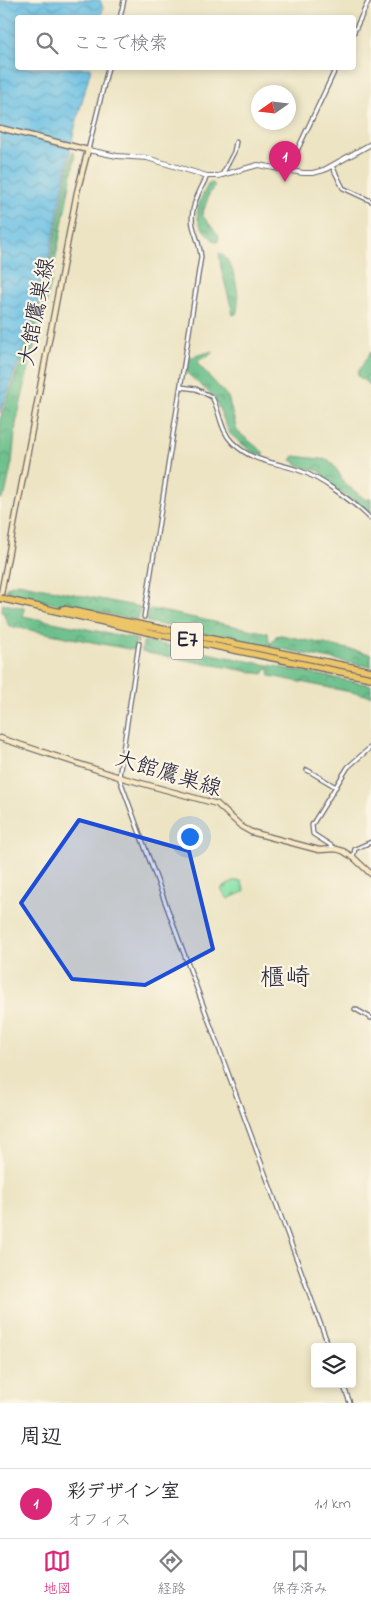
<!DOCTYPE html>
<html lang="ja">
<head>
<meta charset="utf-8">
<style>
	:root { --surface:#fff; --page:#f2f2f3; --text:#2b2b33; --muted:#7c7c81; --line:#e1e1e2; --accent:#db2777 }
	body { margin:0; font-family:"Indie Flower","Klee One",sans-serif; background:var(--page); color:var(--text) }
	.controls { position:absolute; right:15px; bottom:15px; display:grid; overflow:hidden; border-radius:5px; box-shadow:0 2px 8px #0003 }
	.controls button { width:45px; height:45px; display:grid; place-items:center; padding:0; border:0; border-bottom:1px solid var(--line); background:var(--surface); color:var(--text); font:25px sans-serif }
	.compass { position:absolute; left:251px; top:85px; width:45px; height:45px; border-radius:50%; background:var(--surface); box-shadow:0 2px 8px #0003; rotate:256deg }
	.you { position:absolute; left:189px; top:836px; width:18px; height:18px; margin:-12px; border:4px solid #fff; border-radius:50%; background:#1a73e8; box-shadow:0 0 0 8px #1a73e833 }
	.badge { display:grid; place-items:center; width:32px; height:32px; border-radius:50%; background:var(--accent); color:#fff; font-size:16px; font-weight:700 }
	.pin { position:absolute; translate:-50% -41px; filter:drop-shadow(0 1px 2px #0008) }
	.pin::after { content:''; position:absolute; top:26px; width:18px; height:15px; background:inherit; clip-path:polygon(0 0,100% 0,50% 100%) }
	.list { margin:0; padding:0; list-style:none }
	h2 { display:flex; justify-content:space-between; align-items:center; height:65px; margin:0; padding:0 20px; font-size:21px }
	h2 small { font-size:16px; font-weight:400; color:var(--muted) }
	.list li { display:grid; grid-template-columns:32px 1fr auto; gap:15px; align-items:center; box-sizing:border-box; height:70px; padding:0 20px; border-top:1px solid var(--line) }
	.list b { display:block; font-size:19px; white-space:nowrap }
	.list p { margin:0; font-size:16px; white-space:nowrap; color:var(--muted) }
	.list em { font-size:16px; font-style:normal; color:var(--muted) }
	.icon { flex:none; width:28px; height:28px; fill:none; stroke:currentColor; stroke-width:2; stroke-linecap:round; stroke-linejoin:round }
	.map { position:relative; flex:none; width:371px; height:1403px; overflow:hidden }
	.search { position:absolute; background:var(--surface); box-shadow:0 2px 8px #0003; left:15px; right:15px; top:15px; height:55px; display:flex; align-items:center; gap:12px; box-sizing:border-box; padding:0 18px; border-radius:5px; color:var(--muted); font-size:19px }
	.sheet { height:135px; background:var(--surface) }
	nav { display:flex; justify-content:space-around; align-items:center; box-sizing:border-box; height:70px; border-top:1px solid var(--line); background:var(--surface); font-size:14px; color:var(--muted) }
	nav a { display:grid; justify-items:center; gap:2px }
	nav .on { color:var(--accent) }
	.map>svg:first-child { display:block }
	.forest { fill:url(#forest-crowns); stroke:#487164 }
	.cemetery { fill:url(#cemetery-stones); stroke:#548272 }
	.water { fill:url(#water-waves); stroke:#447090 }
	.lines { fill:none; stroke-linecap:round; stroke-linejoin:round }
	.minor-tunnel { stroke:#c4bda8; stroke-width:3; stroke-dasharray:3 1.5; stroke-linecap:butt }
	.minor-casing { stroke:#69666b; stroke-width:5.5 }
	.tertiary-casing { stroke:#69666b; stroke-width:6 }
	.secondary-casing { stroke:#69666b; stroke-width:7 }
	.motorway-casing { stroke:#69666b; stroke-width:8 }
	.minor { stroke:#fff; stroke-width:3 }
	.tertiary { stroke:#fff; stroke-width:4 }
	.secondary { stroke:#f8e8c3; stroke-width:4.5 }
	.motorway { stroke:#edc569; stroke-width:5.5 }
	.motorway-bridge-casing { stroke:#69666b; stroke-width:8; stroke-linecap:butt }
	.motorway-bridge { stroke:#edc569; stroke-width:5.5 }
	.marked { fill:#1d4ed8; fill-opacity:0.2; stroke:#1d4ed8; stroke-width:4; stroke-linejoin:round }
	.labels { text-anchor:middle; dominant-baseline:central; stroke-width:4.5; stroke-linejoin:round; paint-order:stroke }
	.shield { fill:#fcf5e5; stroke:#63616e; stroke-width:1 }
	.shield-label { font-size:21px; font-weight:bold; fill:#22223b }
	.street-label { font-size:22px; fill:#22223b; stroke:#fcf5e5 }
	.quarter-label { font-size:25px; fill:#22223b; stroke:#fcf5e5 }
</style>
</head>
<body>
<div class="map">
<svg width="371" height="1403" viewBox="0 0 371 1403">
	<defs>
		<pattern id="forest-crowns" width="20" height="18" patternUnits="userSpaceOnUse" patternTransform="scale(1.25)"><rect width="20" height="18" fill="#6dc08c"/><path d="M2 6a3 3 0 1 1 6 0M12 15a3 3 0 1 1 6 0" fill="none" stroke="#599c74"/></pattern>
		<pattern id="cemetery-stones" width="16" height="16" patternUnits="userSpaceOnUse" patternTransform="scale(1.25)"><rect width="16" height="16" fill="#87e2a8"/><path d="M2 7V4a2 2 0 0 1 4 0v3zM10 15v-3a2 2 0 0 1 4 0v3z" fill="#74c292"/></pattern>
		<pattern id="water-waves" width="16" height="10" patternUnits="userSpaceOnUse" patternTransform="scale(1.25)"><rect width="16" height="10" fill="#67bfe4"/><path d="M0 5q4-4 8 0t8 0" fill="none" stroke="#549bba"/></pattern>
	</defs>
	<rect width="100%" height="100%" fill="#fcf5e5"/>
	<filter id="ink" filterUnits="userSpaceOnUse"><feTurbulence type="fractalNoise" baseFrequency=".02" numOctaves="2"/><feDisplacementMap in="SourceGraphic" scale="10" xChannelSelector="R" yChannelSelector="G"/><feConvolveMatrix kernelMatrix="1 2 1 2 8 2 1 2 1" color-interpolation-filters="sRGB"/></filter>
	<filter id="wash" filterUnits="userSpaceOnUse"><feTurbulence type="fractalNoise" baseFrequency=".0096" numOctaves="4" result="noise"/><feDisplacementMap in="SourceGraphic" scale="20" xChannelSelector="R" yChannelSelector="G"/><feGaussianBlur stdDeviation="1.12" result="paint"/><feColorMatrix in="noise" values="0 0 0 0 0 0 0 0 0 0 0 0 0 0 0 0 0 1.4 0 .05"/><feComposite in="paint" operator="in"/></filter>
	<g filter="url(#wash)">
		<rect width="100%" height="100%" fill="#ece4c3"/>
		<path class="forest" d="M74 152 75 158 43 323 36 337 16 424 12 462 5 495 0 500V419L42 302 69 166 72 153Z
			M209 183H213L215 187 210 192 202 215 219 236 218 242H216C190 221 195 210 209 183Z
			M219 253C234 259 242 299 236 314L233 315 232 310 221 268Z
			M213 351 210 355 199 360 198 364 228 397 237 431 264 453 263 455 252 452 230 434 214 397 187 373 188 358Z
			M371 352V386L358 376V372Z
			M294 456 329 460 337 470 344 483 366 500 371 498V512L333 488 320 471 303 467 291 460Z
			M18 583 140 607 138 620 5 594 7 587Z
			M3 604 24 608 23 616 136 639 134 650 9 626 2 610Z
			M151 609 268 633 269 642 272 643 276 636 281 635 371 654V667L147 622 148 610Z
			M145 641 371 685V696L270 676 269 669H266L263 674 142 652 143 642Z"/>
		<path class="cemetery" d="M233 881H241L245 891 228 899 221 889Z"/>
		<path class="water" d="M0 0H100L103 8 101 17 18 18V68H91L74 131 41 299 0 413Z"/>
	</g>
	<g filter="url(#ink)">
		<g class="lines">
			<path class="minor-tunnel" d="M139 643 141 631"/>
			<defs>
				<path id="minor" d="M120 18 124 0
					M354 32 369 0
					M88 150 108 68
					M332 166 343 188 371 201
					M288 170 336 68
					M222 175 234 152 236 142
					M181 387 196 389 212 397C220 411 220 430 232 442 253 463 273 461 298 470 320 477 355 503 371 519
					M144 617 201 257C200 245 196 237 193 226 189 208 200 191 207 176
					M139 643 119 777 329 1347
					M307 770 336 787
					M335 848 313 834 312 825 348 767 371 747
					M353 857 355 849 371 842
					M355 1009 371 1018
					M343 1384 350 1403"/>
				<path id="tertiary" d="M88 150 117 156 147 158 207 176H218L258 165 303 173H313L324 170 371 144"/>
				<path id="secondary" d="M0 128 88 150 77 192 0 599
					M0 738 119 777 217 804 242 827 251 832 319 850 336 849 343 851 354 858 371 874"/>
				<path id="motorway" d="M4 599 161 635 371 678
					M63 609 371 671"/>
			</defs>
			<use href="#minor" class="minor-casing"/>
			<use href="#tertiary" class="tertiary-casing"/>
			<use href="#secondary" class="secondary-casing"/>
			<use href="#motorway" class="motorway-casing"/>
			<use href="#minor" class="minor"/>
			<use href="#tertiary" class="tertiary"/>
			<use href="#secondary" class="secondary"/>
			<use href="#motorway" class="motorway"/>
			<defs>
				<path id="motorway-bridge" d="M0 598 4 599"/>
			</defs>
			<use href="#motorway-bridge" class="motorway-bridge-casing"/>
			<use href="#motorway-bridge" class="motorway-bridge"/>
		</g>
	</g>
	<path class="marked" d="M79 820 189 851 213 949 145 985 72 979 21 903Z"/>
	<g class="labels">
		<rect class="shield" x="171" y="622.5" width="32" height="37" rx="4"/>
		<g class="shield-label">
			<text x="187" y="641">E7</text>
		</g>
		<g class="street-label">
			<text transform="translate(38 312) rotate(-79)">大館鷹巣線</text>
			<text transform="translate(168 775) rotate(17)">大館鷹巣線</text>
		</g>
		<g class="quarter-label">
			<text x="285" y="979">櫃崎</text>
		</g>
	</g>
</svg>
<div class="controls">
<button><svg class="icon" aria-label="layers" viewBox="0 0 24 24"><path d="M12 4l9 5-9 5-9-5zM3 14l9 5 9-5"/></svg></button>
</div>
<svg class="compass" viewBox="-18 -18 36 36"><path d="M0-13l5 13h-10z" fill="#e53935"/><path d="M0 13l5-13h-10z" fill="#7c7c81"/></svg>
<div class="you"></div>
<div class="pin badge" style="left:285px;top:182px">1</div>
<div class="search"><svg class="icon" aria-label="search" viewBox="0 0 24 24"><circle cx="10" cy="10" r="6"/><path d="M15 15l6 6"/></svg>ここで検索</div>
</div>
<section class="sheet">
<h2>周辺<small></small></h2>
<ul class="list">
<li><span class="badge">1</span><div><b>彩デザイン室</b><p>オフィス</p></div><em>1.1 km</em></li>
</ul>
</section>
<nav>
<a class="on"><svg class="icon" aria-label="map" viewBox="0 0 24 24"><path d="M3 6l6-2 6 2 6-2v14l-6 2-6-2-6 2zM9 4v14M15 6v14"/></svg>地図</a>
<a><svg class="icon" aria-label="directions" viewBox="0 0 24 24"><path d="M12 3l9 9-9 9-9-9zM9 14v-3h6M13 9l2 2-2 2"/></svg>経路</a>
<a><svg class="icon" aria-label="saved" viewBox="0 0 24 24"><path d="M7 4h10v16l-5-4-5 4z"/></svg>保存済み</a>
</nav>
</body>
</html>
